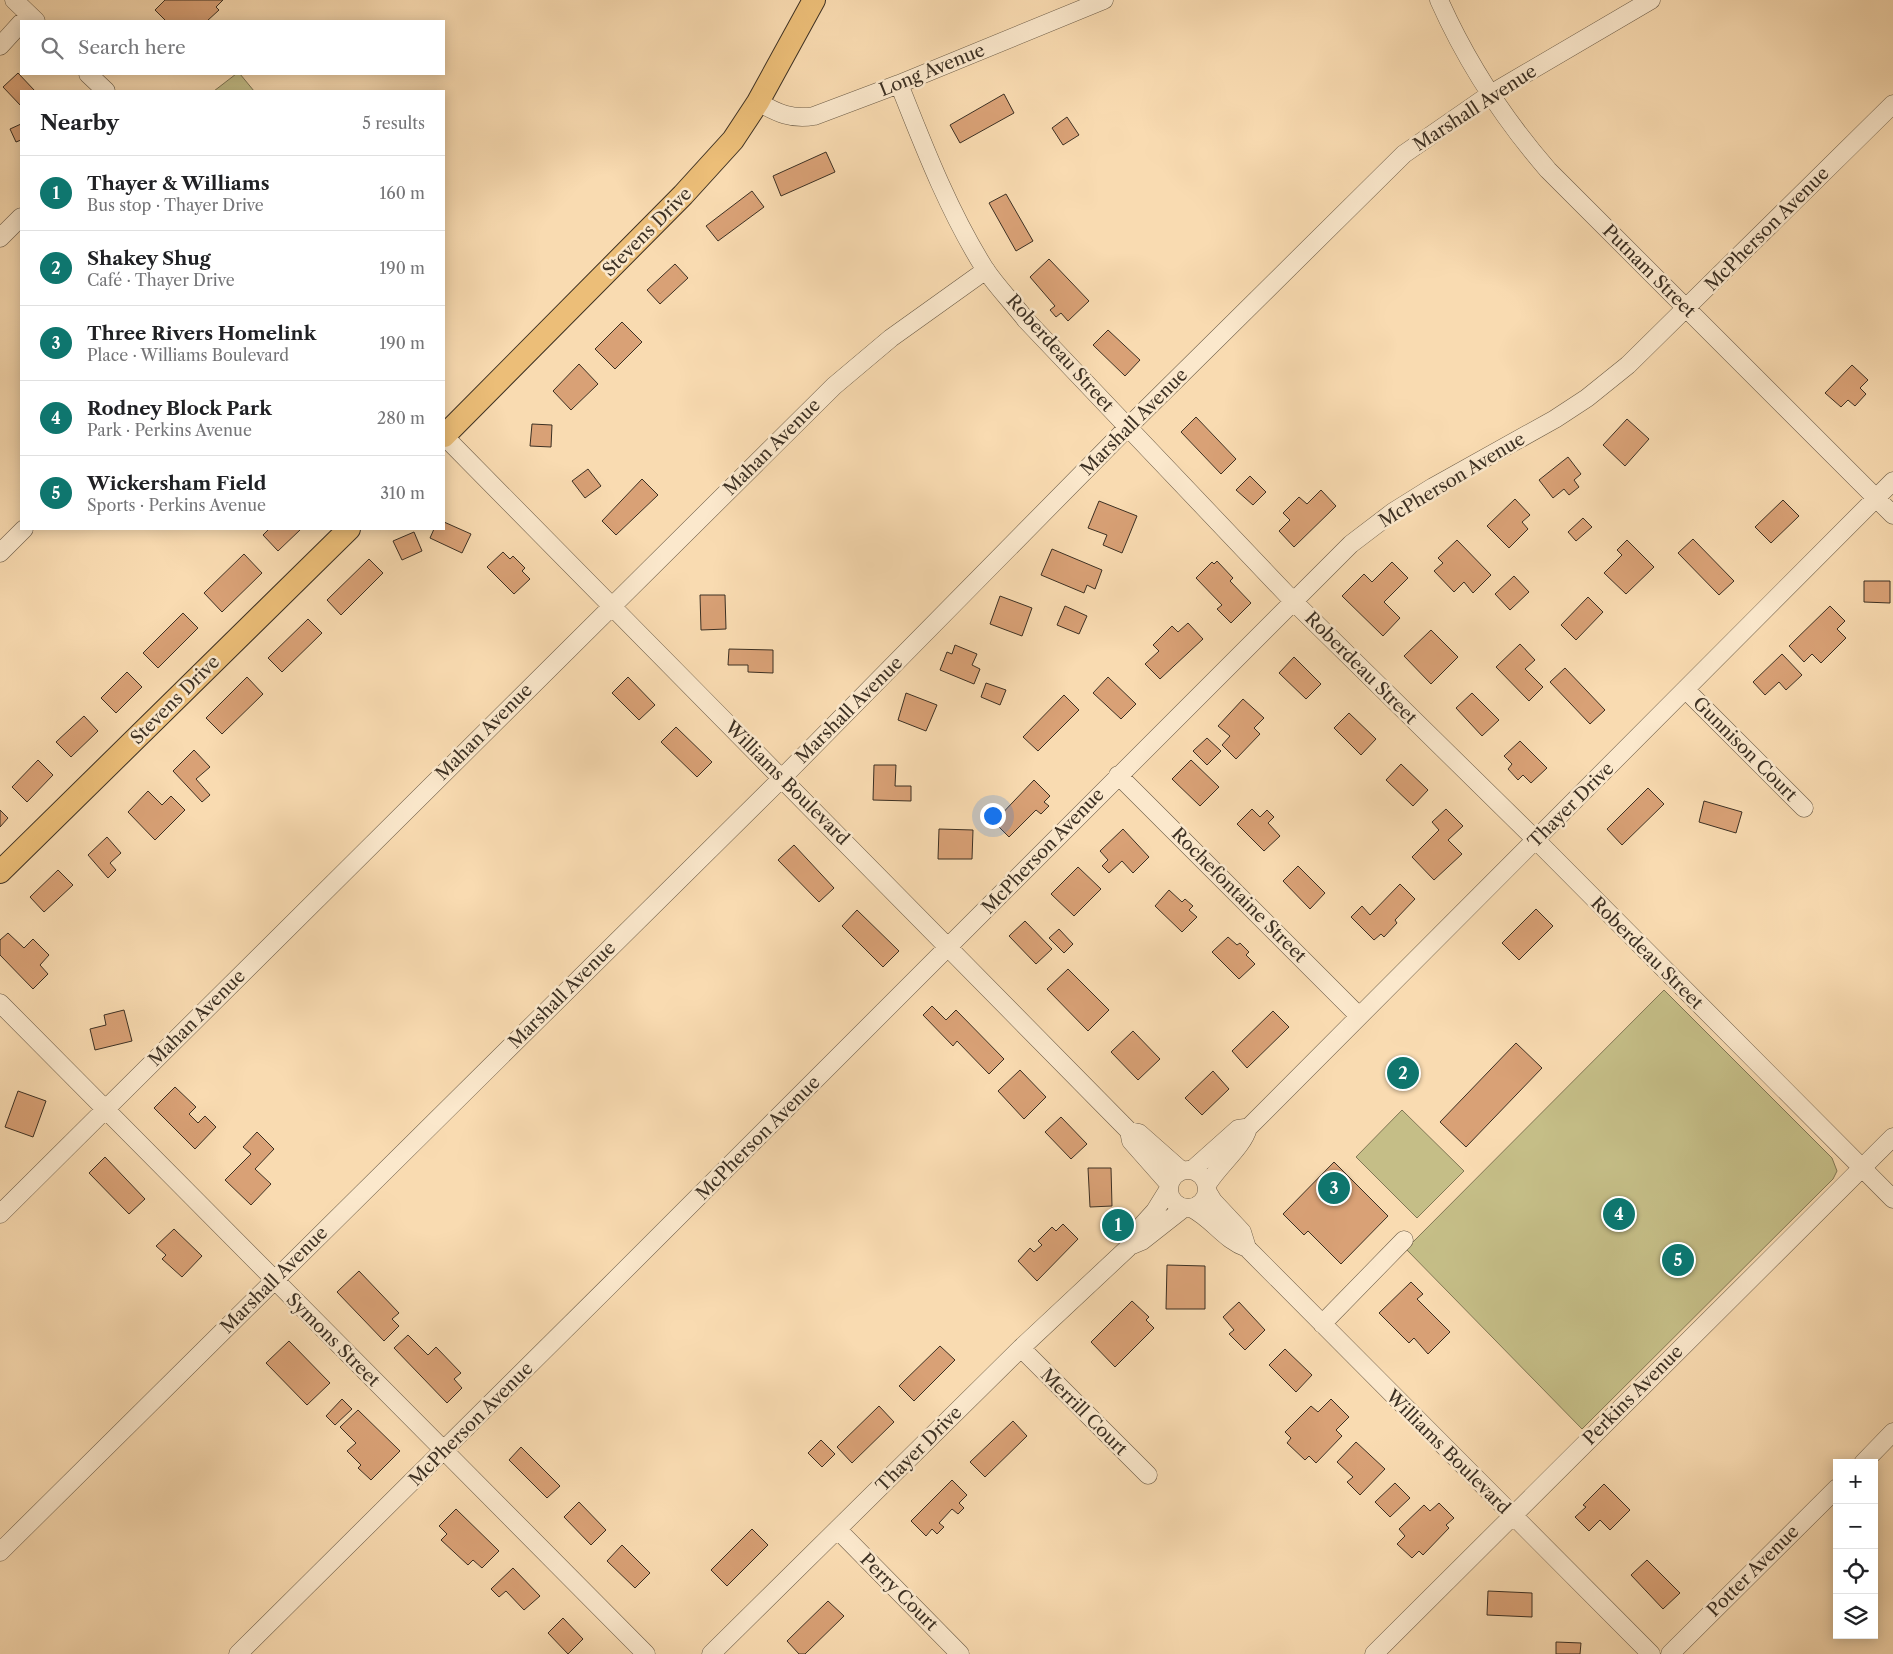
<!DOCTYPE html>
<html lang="en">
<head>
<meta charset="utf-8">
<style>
	:root { --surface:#fff; --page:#f6f6f6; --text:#202124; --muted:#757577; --line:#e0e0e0; --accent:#0f766e }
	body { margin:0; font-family:"Libre Caslon Text",serif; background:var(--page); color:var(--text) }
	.controls { position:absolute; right:15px; bottom:15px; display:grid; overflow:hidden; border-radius:0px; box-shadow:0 2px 12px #0003 }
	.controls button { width:45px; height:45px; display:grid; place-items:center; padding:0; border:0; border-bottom:1px solid var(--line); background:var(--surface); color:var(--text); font:25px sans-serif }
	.you { position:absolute; left:992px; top:815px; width:18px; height:18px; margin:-12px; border:4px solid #fff; border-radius:50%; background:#1a73e8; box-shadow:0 0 0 8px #1a73e833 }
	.badge { display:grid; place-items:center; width:32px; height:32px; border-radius:50%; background:var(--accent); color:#fff; font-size:16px; font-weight:700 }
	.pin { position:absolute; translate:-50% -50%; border:2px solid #fff; box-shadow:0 1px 5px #0006 }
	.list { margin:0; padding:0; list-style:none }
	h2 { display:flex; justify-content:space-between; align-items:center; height:65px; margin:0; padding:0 20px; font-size:21px }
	h2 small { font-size:16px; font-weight:400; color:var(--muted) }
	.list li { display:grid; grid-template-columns:32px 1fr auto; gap:15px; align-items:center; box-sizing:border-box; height:75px; padding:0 20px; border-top:1px solid var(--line) }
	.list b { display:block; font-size:19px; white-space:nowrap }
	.list p { margin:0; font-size:16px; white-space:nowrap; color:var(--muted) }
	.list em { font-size:16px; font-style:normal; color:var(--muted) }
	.icon { flex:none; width:28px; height:28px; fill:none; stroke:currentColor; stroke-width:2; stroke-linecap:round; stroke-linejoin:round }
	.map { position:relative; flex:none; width:1893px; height:1654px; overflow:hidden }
	.search { position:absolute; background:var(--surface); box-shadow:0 2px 12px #0003; left:20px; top:20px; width:425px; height:55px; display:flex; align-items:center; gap:12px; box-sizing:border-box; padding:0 18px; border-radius:0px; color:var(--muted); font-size:19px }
	.panel { position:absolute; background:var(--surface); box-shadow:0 2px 12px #0003; left:20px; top:90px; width:425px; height:440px; border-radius:0px }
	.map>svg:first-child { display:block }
	.green { fill:#c5be87; stroke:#807755 }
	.building { fill:#d9a176; stroke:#3c3023 }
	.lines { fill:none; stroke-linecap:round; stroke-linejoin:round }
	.minor-casing { stroke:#6b5b46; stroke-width:19 }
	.major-casing { stroke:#3c3023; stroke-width:24 }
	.minor { stroke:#fbe8cc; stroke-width:18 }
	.major { stroke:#ecbe78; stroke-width:22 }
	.labels { text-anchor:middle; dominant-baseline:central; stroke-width:5; stroke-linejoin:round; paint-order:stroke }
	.street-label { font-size:18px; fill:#3c3023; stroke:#fbe8cc }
</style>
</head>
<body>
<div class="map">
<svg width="1893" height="1654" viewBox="0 0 1893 1654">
	<rect width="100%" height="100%" fill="#f9dbb1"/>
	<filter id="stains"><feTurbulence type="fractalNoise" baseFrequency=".004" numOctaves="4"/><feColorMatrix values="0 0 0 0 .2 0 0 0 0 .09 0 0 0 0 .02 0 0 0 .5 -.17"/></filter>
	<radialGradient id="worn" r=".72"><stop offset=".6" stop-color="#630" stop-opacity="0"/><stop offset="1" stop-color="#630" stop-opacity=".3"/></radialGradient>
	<path class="green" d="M236 74H240L254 91H214Z
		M1664 990 1832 1158 1837 1171 1833 1179 1582 1429 1406 1249Z
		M1402 1110 1464 1171 1417 1218 1356 1157Z"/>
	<path class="building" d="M165 0H223L216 7 219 10 207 21H166L155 10Z
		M18 73 35 91H21V106L3 87Z
		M1004 94 1014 113 960 143 950 125Z
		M1067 117 1079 135 1063 145 1052 128Z
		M21 124V140L16 142 10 129Z
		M826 152 835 172 781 196 773 176Z
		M752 191 764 207 718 241 706 226Z
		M1006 194 1033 241 1016 251 989 203Z
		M1049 259 1089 301 1068 321 1061 313 1056 317 1050 310 1055 306 1030 277Z
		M675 264 688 278 660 304 647 290Z
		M622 322 642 342 615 369 595 349Z
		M1108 330 1140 360 1125 376 1093 345Z
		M579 364 598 384 571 410 553 391Z
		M1852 365 1868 380 1860 388 1866 394 1855 406 1848 400 1841 407 1825 393Z
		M1196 417 1236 459 1221 474 1181 432Z
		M1627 419 1649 439 1625 466 1603 445Z
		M532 424 552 425 551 447 530 446Z
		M1568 457 1581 474 1574 480 1579 487 1569 495 1564 489 1553 498 1539 480Z
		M588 469 601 486 585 498 572 481Z
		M1250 476 1266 492 1253 505 1236 490Z
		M642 479 658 495 616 535 602 521Z
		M1321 490 1336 506 1294 547 1279 531 1290 520 1283 513 1299 497 1307 504Z
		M1515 499 1530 515 1522 522 1528 529 1509 548 1487 526Z
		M1783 500 1799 516 1771 543 1755 527Z
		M1099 501 1137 516 1122 553 1103 545 1107 535 1088 528Z
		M1583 518 1592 527 1576 541 1568 532Z
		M444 522 471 534 462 553 430 538 434 529H444Z
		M269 529H301L278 551 263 535Z
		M414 532 422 551 402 560 393 541Z
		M1693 539 1734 581 1719 595 1678 553Z
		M1457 540 1491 575 1473 593 1464 582 1454 592 1434 571 1443 563 1438 558Z
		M1627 540 1654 567 1626 594 1604 573 1622 555 1617 550Z
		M1052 549 1102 570 1095 589 1087 585 1084 593 1041 575Z
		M503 552 510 559 513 556 525 568 522 571 530 579 514 594 487 567Z
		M244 554 262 573 222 612 204 593Z
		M369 559 383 573 341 615 327 600Z
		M1217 561 1233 578 1230 581 1251 603 1231 623 1217 609 1222 605 1196 578 1212 562 1214 564Z
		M1392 562 1408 578 1384 602 1400 618 1383 636 1342 596 1364 574 1372 582Z
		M1514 576 1529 592 1510 610 1495 594Z
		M1864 581H1890V603L1864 602Z
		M700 595H725L726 629 701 630Z
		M1000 596 1032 608 1022 636 990 624Z
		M1588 597 1603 612 1576 640 1561 625Z
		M1065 606 1087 616 1079 634 1057 625Z
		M1830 606 1845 621 1837 629 1846 638 1821 663 1812 654 1804 662 1789 646Z
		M183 613 198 628 158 668 143 653Z
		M308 619 322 633 282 672 268 658Z
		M1188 623 1203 639 1160 679 1145 664 1159 651 1153 645 1172 626 1178 632Z
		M1431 630 1458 657 1431 684 1404 656Z
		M1520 644 1535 660 1525 669 1543 687 1529 701 1496 667Z
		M955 645 977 654 972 665 980 669 974 684 940 670 947 652 952 654Z
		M729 649 773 650V673L748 672V665H728Z
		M1782 654 1802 675 1786 690 1779 682 1765 695 1753 682Z
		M1294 657 1321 684 1306 699 1279 673Z
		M1565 668 1605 710 1590 724 1550 682Z
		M127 672 142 687 116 713 101 698Z
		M247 677 263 694 222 734 206 718Z
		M628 677 655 705 639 720 612 693Z
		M1108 677 1136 704 1121 719 1093 693Z
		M986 683 1006 690 1000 705 981 697Z
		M906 693 937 705 926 731 898 720Z
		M1472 693 1499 720 1482 736 1456 708Z
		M1064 695 1079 710 1038 751 1023 737Z
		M1243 699 1264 718 1254 728 1260 734 1236 759 1222 745 1230 736 1218 726Z
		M1349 713 1376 739 1361 755 1334 728Z
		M84 716 98 731 71 757 56 742Z
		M676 727 712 762 697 777 661 742Z
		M1207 738 1221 751 1207 765 1193 751Z
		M1520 741 1547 768 1531 783 1523 775 1518 780 1508 769 1512 764 1504 756Z
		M194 750 210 767 196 779 210 795 202 802 173 771Z
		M38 760 53 775 27 802 12 787Z
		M1191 760 1219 787 1200 806 1172 779Z
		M1401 764 1428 790 1413 806 1386 780Z
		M874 765H896L895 786H911V801L873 800Z
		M1034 780 1050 796 1044 802 1049 806 1041 814 1036 810 1009 837 994 822Z
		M1648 788 1664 804 1622 845 1607 829Z
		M148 791 162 805 171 796 185 810 155 840 128 812Z
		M1704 801 1742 812 1736 833 1699 822Z
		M1252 809 1260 817 1267 810 1274 817 1268 823 1280 836 1264 851 1237 824Z
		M1446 809 1463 826 1448 840 1462 854 1434 880 1412 857 1439 830 1432 822Z
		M0 810 8 818 0 827Z
		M939 829 973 830 972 859H938Z
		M1123 829 1149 857 1133 873 1122 861 1109 873 1102 866 1108 860 1100 851Z
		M107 837 121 853 110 863 116 870 108 878 88 855Z
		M794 845 834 888 819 902 778 860Z
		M1298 866 1325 893 1310 909 1283 881Z
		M1078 867 1101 889 1074 916 1051 894Z
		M58 870 73 885 44 912 30 897Z
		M1400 884 1415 899 1395 920 1397 923 1384 937 1381 934 1374 940 1351 917 1362 906 1370 915Z
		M1169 890 1182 902 1185 899 1193 906 1189 910 1197 917 1182 932 1155 906Z
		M1536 909 1553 926 1519 960 1502 943Z
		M857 910 899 951 883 967 842 926Z
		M1025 921 1052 949 1036 964 1009 936Z
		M1059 929 1073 944 1064 953 1049 938Z
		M8 933 24 948 33 939 49 955 40 965 48 974 33 989 0 955V940Z
		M1228 937 1237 945 1240 943 1249 952 1246 955 1255 964 1239 979 1212 952Z
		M1068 969 1109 1010 1088 1031 1047 989Z
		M932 1006 946 1020 956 1010 1004 1059 989 1074 957 1041 953 1046 923 1015Z
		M124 1010 132 1041 95 1050 90 1029 106 1025 104 1015Z
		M1273 1011 1289 1027 1247 1068 1232 1051Z
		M1133 1031 1160 1059 1138 1080 1111 1052Z
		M1516 1043 1542 1068 1466 1147 1440 1122Z
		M1400 1065 1411 1077 1407 1081 1395 1069Z
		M1020 1070 1046 1097 1024 1119 998 1091Z
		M1213 1071 1229 1089 1202 1115 1185 1098Z
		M175 1087 196 1107 189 1114 198 1123 205 1116 216 1127 195 1149 154 1108Z
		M18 1091 46 1101 33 1137 5 1127Z
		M1061 1117 1087 1144 1071 1159 1045 1132Z
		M257 1132 274 1149 255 1169 271 1184 251 1205 225 1180 251 1154 243 1147Z
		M105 1157 145 1199 129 1214 89 1173Z
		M1334 1162 1388 1216 1341 1264 1308 1231 1304 1235 1283 1214Z
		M1088 1168H1111L1112 1206 1090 1207Z
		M1063 1224 1078 1239 1037 1281 1018 1261 1030 1248 1034 1252 1042 1245 1038 1241 1052 1227 1056 1231Z
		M174 1229 202 1256 182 1277 162 1259 166 1255 156 1246Z
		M1167 1265 1205 1266V1309H1166Z
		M359 1271 399 1313 392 1319 399 1326 384 1341 337 1292Z
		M1411 1282 1423 1294 1417 1299 1450 1332 1428 1354 1414 1338 1409 1343 1379 1313Z
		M1132 1301 1149 1317 1146 1320 1154 1328 1115 1367 1091 1342Z
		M1239 1302 1265 1330 1245 1350 1229 1334 1234 1330 1223 1317Z
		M408 1335 428 1355 436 1347 461 1373 454 1379 462 1388 447 1403 394 1348Z
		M289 1341 330 1383 307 1405 266 1363Z
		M940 1346 955 1360 914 1401 899 1386Z
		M1285 1349 1312 1375 1296 1392 1269 1365Z
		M342 1399 352 1409 335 1425 326 1416Z
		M1331 1399 1349 1417 1336 1430 1342 1436 1316 1463 1309 1456 1305 1460 1287 1443 1291 1438 1285 1432 1311 1406 1318 1412Z
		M879 1406 894 1422 852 1463 837 1447Z
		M358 1410 400 1451 371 1480 358 1468 361 1465 347 1451 356 1443 340 1427Z
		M1013 1421 1027 1436 985 1477 970 1462Z
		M821 1440 835 1454 822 1467 808 1453Z
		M1356 1442 1385 1469 1360 1495 1347 1482 1353 1477 1337 1462Z
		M521 1447 560 1486 547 1498 509 1460Z
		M952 1480 967 1495 959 1503 964 1508 958 1514 952 1509 939 1523 944 1527 937 1534 932 1529 926 1536 911 1521Z
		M1395 1483 1410 1498 1390 1517 1375 1502Z
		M1604 1484 1630 1510 1610 1530 1600 1520 1589 1531 1575 1517 1586 1507 1583 1505Z
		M579 1502 606 1530 591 1545 564 1517Z
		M1439 1503 1454 1518 1446 1525 1449 1528 1423 1555 1419 1551 1412 1558 1397 1544 1405 1536 1399 1529 1424 1505 1430 1511Z
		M456 1509 499 1551 482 1568 473 1560 468 1565 441 1540 447 1534 439 1526Z
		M752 1529 768 1545 727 1586 711 1570Z
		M622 1545 650 1573 635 1588 607 1561Z
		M1647 1560 1680 1593 1663 1609 1631 1575Z
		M513 1568 540 1596 524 1610 506 1591 499 1597 491 1589Z
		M1488 1591 1532 1593V1617L1487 1615Z
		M828 1601 844 1616 805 1654H799L787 1641Z
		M563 1618 583 1639 568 1654 548 1633Z
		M1556 1642 1581 1643 1580 1654H1556Z"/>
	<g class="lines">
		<defs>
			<path id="minor" d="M14 0 36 21
				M1439 0C1467 63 1503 118 1548 170L1893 515
				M0 46 21 23
				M88 74 106 91
				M899 84C924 147 949 212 985 269 997 287 1013 303 1026 320L1294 602 1536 840 1893 1199
				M758 102C777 113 792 120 814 116L899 84 1104 0
				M0 238 21 217
				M444 436 1129 1131 1139 1133 1182 1171
				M0 553 24 529
				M1686 690 1804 808
				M1118 775 1359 1016
				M0 1003 646 1654
				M1129 1131 1131 1141 1169 1184
				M1169 1189a19 19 0 1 1 38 0a19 19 0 1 1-38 0Z
				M1192 1170 1238 1129 1245 1128
				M1207 1185C1218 1166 1243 1147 1248 1128L1893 481
				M1207 1191 1213 1201 1242 1232 1247 1248 1651 1654
				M1191 1208C1213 1219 1224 1240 1247 1248
				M0 1214 834 386 891 338 986 270
				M1132 1241 1135 1233 1155 1211 1168 1190
				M1322 1324 1404 1240
				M1021 1348 1148 1475
				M1863 1463 1893 1432
				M838 1530 960 1654
				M0 1552 782 778 1128 427 1404 154 1489 95 1651 0
				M238 1654C611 1286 981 914 1351 544L1393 512 1433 487 1555 419 1587 398 1628 365 1893 104
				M711 1654 1021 1348 1130 1246 1142 1241 1184 1208
				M1374 1654 1893 1137
				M1670 1654 1837 1488"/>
			<path id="major" d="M444 436 683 195 733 140 758 102 814 0
				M0 872 349 529"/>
		</defs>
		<use href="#minor" class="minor-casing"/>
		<use href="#major" class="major-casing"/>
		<use href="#minor" class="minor"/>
		<use href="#major" class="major"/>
	</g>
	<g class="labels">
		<g class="street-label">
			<text transform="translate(932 70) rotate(-22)">Long Avenue</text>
			<text transform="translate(1475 108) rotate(-33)">Marshall Avenue</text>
			<text transform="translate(1767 229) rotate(-45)">McPherson Avenue</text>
			<text transform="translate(647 232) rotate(-45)">Stevens Drive</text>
			<text transform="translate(1649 271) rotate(45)">Putnam Street</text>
			<text transform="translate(1060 353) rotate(48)">Roberdeau Street</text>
			<text transform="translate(1134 422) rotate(-45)">Marshall Avenue</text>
			<text transform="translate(772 447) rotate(-45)">Mahan Avenue</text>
			<text transform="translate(1452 480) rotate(-31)">McPherson Avenue</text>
			<text transform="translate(1361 668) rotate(45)">Roberdeau Street</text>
			<text transform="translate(175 700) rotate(-45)">Stevens Drive</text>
			<text transform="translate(849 710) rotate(-45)">Marshall Avenue</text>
			<text transform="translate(484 732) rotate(-45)">Mahan Avenue</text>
			<text transform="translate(1745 749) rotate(45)">Gunnison Court</text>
			<text transform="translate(787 783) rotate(45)">Williams Boulevard</text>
			<text transform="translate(1571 805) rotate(-45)">Thayer Drive</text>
			<text transform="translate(1043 851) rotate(-46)">McPherson Avenue</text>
			<text transform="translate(1239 895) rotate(45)">Rochefontaine Street</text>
			<text transform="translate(1647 953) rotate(45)">Roberdeau Street</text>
			<text transform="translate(562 995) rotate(-45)">Marshall Avenue</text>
			<text transform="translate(197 1018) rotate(-45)">Mahan Avenue</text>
			<text transform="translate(758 1138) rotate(-45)">McPherson Avenue</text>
			<text transform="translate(274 1280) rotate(-45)">Marshall Avenue</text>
			<text transform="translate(333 1340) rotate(45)">Symons Street</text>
			<text transform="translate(1633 1395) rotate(-45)">Perkins Avenue</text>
			<text transform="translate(1084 1412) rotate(45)">Merrill Court</text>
			<text transform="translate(471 1424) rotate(-45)">McPherson Avenue</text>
			<text transform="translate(919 1449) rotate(-45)">Thayer Drive</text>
			<text transform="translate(1448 1452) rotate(45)">Williams Boulevard</text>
			<text transform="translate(1753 1571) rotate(-45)">Potter Avenue</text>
			<text transform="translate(899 1592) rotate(45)">Perry Court</text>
		</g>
	</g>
	<rect width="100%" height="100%" filter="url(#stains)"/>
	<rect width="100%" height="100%" fill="url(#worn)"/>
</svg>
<div class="controls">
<button>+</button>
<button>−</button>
<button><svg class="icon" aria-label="locate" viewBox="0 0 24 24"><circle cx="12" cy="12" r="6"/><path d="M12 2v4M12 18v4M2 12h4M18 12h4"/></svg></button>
<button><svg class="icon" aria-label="layers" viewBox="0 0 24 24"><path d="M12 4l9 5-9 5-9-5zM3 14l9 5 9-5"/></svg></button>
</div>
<div class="you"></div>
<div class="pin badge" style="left:1118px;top:1225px">1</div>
<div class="pin badge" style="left:1403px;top:1073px">2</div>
<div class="pin badge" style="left:1334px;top:1188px">3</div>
<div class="pin badge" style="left:1619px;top:1214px">4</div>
<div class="pin badge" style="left:1678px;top:1260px">5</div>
<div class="search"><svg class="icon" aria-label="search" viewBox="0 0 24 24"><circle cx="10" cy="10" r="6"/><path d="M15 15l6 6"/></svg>Search here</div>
<section class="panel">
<h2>Nearby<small>5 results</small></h2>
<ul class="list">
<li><span class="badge">1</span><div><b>Thayer &amp; Williams</b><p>Bus stop · Thayer Drive</p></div><em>160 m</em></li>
<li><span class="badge">2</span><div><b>Shakey Shug</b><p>Café · Thayer Drive</p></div><em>190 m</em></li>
<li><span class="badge">3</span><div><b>Three Rivers Homelink</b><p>Place · Williams Boulevard</p></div><em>190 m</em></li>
<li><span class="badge">4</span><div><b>Rodney Block Park</b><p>Park · Perkins Avenue</p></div><em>280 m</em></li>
<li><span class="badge">5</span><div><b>Wickersham Field</b><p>Sports · Perkins Avenue</p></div><em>310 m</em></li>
</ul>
</section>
</div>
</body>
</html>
